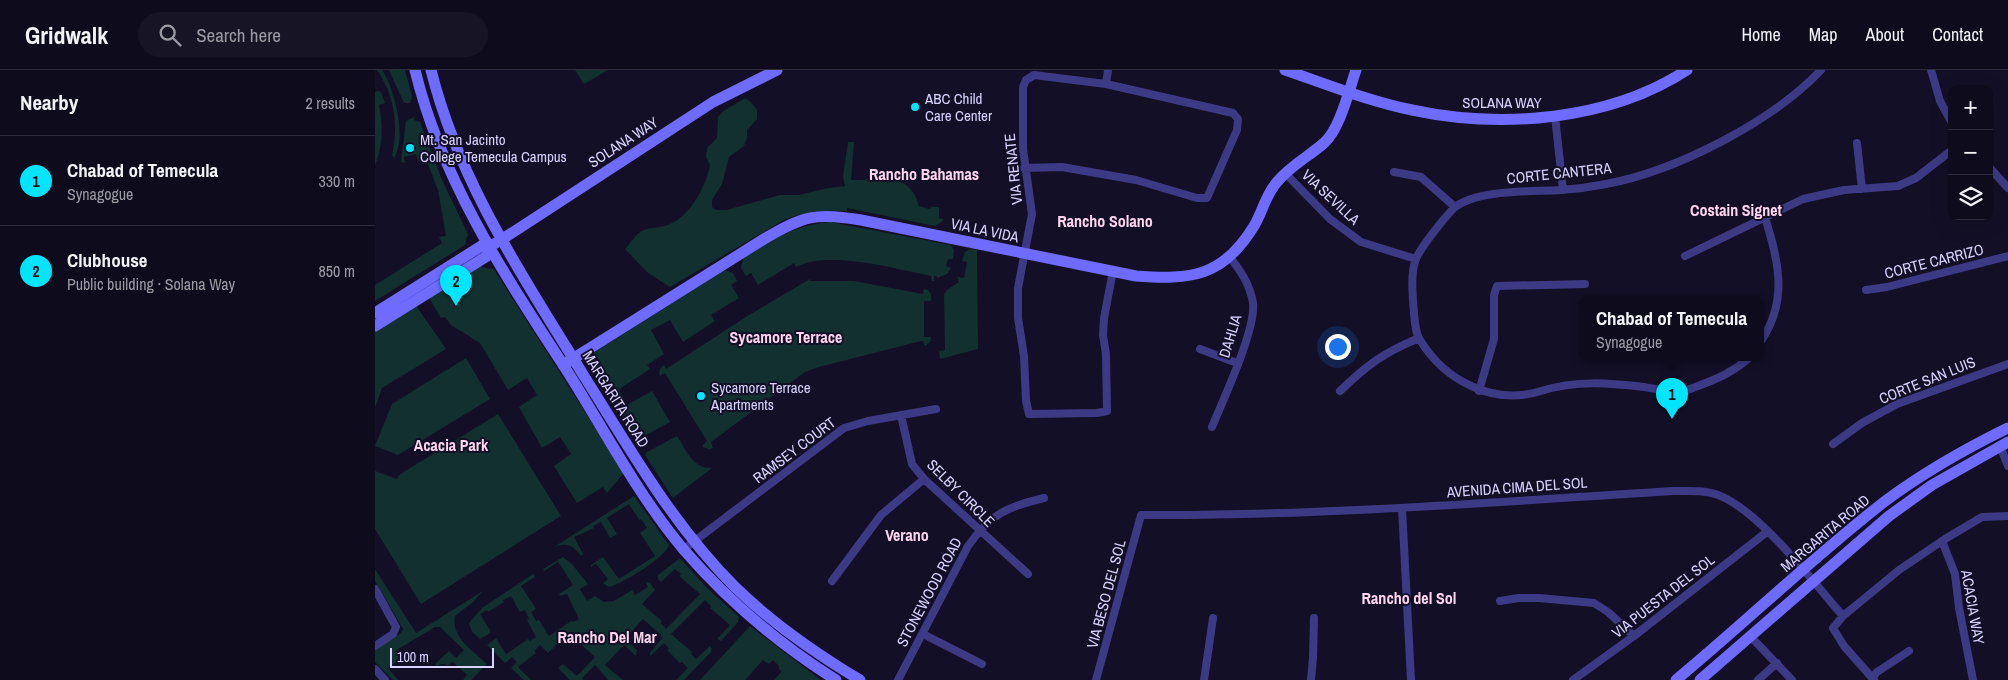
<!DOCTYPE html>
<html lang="en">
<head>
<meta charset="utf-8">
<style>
	:root { --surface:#0e0b1c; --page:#171425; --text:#f1f3f6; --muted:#9b9ba3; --line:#2e2b3b; --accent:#00e5ff }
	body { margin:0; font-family:"Archivo Narrow",sans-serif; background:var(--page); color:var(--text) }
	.controls { position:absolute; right:15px; top:15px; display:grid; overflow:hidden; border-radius:10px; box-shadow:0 5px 20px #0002 }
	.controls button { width:45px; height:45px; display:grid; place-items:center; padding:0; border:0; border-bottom:1px solid var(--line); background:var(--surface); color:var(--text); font:25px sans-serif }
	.scale { position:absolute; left:15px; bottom:12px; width:104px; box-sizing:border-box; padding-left:5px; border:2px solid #d9d4ff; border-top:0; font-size:14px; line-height:18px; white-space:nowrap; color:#d9d4ff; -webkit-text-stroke:4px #130f26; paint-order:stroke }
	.you { position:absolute; left:962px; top:276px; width:18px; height:18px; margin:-12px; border:4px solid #fff; border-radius:50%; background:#1a73e8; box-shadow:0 0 0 8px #1a73e833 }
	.badge { display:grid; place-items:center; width:32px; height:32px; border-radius:50%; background:var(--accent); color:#111; font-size:16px; font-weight:700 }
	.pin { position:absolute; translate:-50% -41px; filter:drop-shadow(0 1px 2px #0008) }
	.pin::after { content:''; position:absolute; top:26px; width:18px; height:15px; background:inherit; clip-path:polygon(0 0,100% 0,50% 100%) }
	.popup { position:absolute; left:1204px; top:226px; width:185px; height:65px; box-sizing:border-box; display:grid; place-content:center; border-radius:10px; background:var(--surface); filter:drop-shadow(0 1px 4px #0005); font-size:16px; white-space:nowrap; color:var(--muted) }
	.popup b { font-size:19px; color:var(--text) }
	.popup::after { content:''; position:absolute; left:50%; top:100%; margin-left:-10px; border:10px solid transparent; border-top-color:var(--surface) }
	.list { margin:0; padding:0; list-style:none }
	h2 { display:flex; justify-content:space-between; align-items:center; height:65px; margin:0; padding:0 20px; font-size:21px }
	h2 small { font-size:16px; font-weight:400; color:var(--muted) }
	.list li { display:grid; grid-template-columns:32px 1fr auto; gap:15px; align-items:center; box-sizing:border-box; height:90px; padding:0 20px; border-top:1px solid var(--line) }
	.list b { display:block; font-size:19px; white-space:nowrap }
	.list p { margin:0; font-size:16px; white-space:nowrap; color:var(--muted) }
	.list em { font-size:16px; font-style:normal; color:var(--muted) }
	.icon { flex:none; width:28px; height:28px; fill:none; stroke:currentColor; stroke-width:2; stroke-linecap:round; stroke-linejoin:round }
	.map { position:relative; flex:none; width:1633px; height:610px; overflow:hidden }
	header { display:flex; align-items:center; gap:30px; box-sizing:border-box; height:70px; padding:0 25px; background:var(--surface); border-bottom:1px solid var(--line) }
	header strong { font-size:24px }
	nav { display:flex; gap:28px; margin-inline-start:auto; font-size:18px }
	.search { width:350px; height:45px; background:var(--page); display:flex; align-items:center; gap:12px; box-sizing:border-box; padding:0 18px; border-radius:28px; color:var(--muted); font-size:19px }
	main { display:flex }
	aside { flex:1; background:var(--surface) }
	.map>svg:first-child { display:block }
	.green { fill:#12302f }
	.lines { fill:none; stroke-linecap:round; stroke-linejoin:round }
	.street { stroke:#3d3a85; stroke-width:8 }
	.secondary { stroke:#6f6bff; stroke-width:11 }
	.poi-dot { fill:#00e5ff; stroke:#130f26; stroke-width:2 }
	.labels { text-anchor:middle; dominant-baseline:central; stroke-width:4; stroke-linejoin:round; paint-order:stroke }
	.poi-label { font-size:15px; fill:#d9d4ff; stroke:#130f26; text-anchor:start }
	.street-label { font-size:15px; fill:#d9d4ff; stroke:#130f26 }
	.neighbourhood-label { font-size:16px; font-weight:bold; fill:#ffd6f0; stroke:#130f26 }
</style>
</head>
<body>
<header>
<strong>Gridwalk</strong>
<div class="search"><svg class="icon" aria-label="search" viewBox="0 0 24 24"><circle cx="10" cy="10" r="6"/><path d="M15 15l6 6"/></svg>Search here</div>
<nav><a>Home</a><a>Map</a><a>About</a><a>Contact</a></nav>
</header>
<main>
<aside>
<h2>Nearby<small>2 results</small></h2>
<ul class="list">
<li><span class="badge">1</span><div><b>Chabad of Temecula</b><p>Synagogue</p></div><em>330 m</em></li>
<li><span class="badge">2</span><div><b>Clubhouse</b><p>Public building · Solana Way</p></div><em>850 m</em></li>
</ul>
</aside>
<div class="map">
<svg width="1633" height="610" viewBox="0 0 1633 610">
	<rect width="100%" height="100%" fill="#130f26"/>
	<path class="green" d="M2 0H7C20 19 32 68 19 88L17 85C24 56 19 24 2 0Z
		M14 0H30L37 26 35 33H29Z
		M200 0H233L209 14Z
		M4 21 6 22 10 33 4 35C8 55 8 76 0 95V22Z
		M370 28 376 32 382 40V49L372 60V68L369 76 354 87 347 114 337 130V137L341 140H351L405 125H424L453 118 470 116 468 107 473 72H479L476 110C504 111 534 99 544 136L554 139 557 137H564V148L568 149V151L560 156 472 138V141C449 140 430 141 409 150L295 217 273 203 250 179C255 174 262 162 269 160 277 157 287 158 295 154 316 145 331 116 335 95L331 87 332 78 342 68 343 47 347 42Z
		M39 47V50L45 52 67 110 93 164 90 175 0 231V215L67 173 64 167 71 166 63 120 51 89 43 91 41 84 29 87 30 93 26 92 31 51Z
		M455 152 576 175 579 180 578 189H573L571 196 576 198 572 204 562 208V206H559V211H557L556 206C520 199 455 180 421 197L419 193 383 215 376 203 371 206 366 198 368 188C397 169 420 155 455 152Z
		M595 179 602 180 603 279 565 289 564 281 570 280 569 224 572 220 584 212 582 207 589 208 592 192 587 191 590 182Z
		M105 194 107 197 116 199 118 198 249 403 232 423 228 417 202 433 179 396 196 384 185 367 167 378 144 337 162 325 152 308 133 320 105 273 76 255 70 247 66 248 54 228Z
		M350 200 358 203 362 211 356 215 364 228 336 245 340 251 308 272 295 250 276 260 289 284 272 295 275 299 244 319 252 335 277 321 295 352 264 369H260L217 297 218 283Z
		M435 209V211H479L548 224 549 219 553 220 556 224V231H549V267H556L555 272 550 276 548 271H546L444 297 430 302 336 372 338 378 334 379 328 377V375L332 371 290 303 285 306C283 301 285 298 289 295L291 299 374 245Z
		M42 236C50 251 62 264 71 279L7 318 0 338V259Z
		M91 288 115 329 23 385 0 376 17 334Z
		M123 344 186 446 46 534 0 459V401L22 409 24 405Z
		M302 366C311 380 318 399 337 398L298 428 270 385 272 382Z
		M259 426 294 475C291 487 247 514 234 517L228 513 233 509 221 494 216 497V495L228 487 244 509 280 486 265 463 272 458 266 449 264 450 254 434 232 448 242 464 235 468 226 452 218 456 219 458 199 467 208 484 206 486C198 475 191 472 179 477Z
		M188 487 197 494 213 514 205 519 212 531 220 526 229 532 239 531 257 520 260 525 273 517 271 512 275 513 280 520 267 534 287 551 286 553 291 559 325 524 304 506 306 504 300 499 286 512 283 509V505L305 488 331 517 364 547 363 552 346 571 342 569 355 555 335 538 336 536 330 530 296 564 317 582 316 584 321 589 335 576 337 579 335 583 309 610H301L313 598 307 592 305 593 292 580 294 579 289 573 275 586V583L287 568 285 564 268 549 250 569 262 580 261 586 249 575 230 595 248 610H233L220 595 207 608 208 610H195L183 598 188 594 202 606 220 587 200 569 201 567 195 562 173 583 165 575 159 581 161 583 143 597 156 610H149L136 598 142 592 137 587 130 593 112 575 121 568 131 584 153 569 155 571 161 567 152 550 154 549 150 540 145 542 136 526 128 530 129 532 113 542 112 540 105 544 115 560V563L105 569 97 562 94 553 107 538 158 504 160 507 146 516 161 539 156 542 161 551 164 550 174 566 196 551 198 552 204 549 192 524 185 526 184 524 198 515 183 492 169 501 168 499Z
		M0 499 41 563 108 521 98 532 80 546C76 568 98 580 112 594L96 610H88L92 605 78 592 73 595 67 594 61 596 60 594 74 581 81 588 89 580 65 557H60L20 581 26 588 13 598 23 610H18L0 592V580L26 563 28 559 0 511Z
		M375 556 446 610H399L407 601 404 599V596L398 590 394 594 388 590 370 610H325Z"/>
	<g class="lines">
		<path class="street" d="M1556 0 1565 31 1577 53
			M731 14 733 0
			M1180 46 1188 120
			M1482 73 1487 119
			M1614 97 1633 118
			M649 98 687 97 761 110 822 128H832L862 60 863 49 858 43 731 14 659 5 651 10 648 17V79L657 144 643 218V248L649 286 651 331 654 344 722 343 732 341 731 284 728 265 729 248 738 201
			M1019 102 1046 107 1080 137
			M910 103 955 149 986 172 1041 189
			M1310 186 1428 129 1469 120 1523 116 1541 108 1577 80
			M1491 220 1512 217 1633 186
			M1386 271C1414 229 1403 191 1390 147
			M825 279 862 293
			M1374 288C1358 302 1342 309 1323 316 1317 318 1311 321 1305 322 1294 322 1281 319 1269 317 1232 313 1202 310 1166 321 1119 336 1070 311 1045 270 1039 261 1039 241 1038 230 1037 218 1036 201 1041 189 1045 178 1070 147 1079 138 1102 119 1157 122 1186 120 1201 119 1216 117 1231 114 1301 101 1397 52 1446 0
			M965 321C992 295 1008 283 1044 268
			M1104 321 1119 269V225L1122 216 1210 214
			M526 345 537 394 549 409 653 504
			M837 357C848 330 881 260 878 233 875 214 865 200 854 186
			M1458 374 1487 353 1522 334 1633 294
			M1625 376 1633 396
			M1027 438 1036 610
			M1567 471 1580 504 1584 538 1598 610
			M309 479 469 358 493 351 561 339
			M457 511 506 445 549 409
			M0 519 21 557 18 564 0 576
			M1125 531 1144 528H1164L1219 533 1233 542 1259 566
			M548 564 607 594
			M1376 567 1417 610
			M0 599 10 610
			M1497 608 1502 602 1534 581
			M523 610 593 476C616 444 631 437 669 428
			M721 610 766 445C943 446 1121 432 1298 421 1313 421 1329 420 1343 425 1384 440 1438 512 1468 546
			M829 610 838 548
			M936 610 938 588 939 548
			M1198 610 1259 566 1393 461
			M1383 610 1402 593
			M1499 610 1469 576 1458 558 1468 546 1524 500 1570 469 1607 447 1633 446"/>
		<path class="secondary" d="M40 0C66 108 127 201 187 293 227 355 261 423 309 480 353 531 404 574 461 610
			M56 0C84 113 149 208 209 306 255 379 298 455 360 517 398 554 440 583 485 610
			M910 0C951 14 993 31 1037 40 1126 59 1234 51 1312 0
			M0 243 108 175 114 177 126 170 338 32 402 0
			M0 256 112 186 114 177
			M188 295 389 169C428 146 441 142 486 150L761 206C816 210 848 207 879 156 888 141 890 126 902 112 915 96 933 87 949 73 965 59 974 20 981 0
			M1301 610C1371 552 1437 488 1509 432 1548 403 1590 379 1633 358
			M1325 610 1514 446 1557 415 1633 372"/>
	</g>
	<g class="poi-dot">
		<circle cx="540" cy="37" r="5"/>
		<circle cx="35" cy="78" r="5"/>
		<circle cx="326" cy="326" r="5"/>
	</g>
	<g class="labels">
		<g class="poi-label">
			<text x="550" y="28">ABC Child<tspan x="550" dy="17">Care Center</tspan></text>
			<text x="45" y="69">Mt. San Jacinto<tspan x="45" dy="17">College Temecula Campus</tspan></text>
			<text x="336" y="317">Sycamore Terrace<tspan x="336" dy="17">Apartments</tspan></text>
		</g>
		<g class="street-label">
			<text x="1127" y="32">SOLANA WAY</text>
			<text transform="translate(248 72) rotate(-33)">SOLANA WAY</text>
			<text transform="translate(638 99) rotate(-96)">VIA RENATE</text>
			<text transform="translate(1184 103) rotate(-6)">CORTE CANTERA</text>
			<text transform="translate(956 127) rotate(43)">VIA SEVILLA</text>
			<text transform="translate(610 160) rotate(12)">VIA LA VIDA</text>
			<text transform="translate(1559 191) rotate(-14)">CORTE CARRIZO</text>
			<text transform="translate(855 266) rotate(-73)">DAHLIA</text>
			<text transform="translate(1552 310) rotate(-22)">CORTE SAN LUIS</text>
			<text transform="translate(241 329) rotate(58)">MARGARITA ROAD</text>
			<text transform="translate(419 380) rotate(-37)">RAMSEY COURT</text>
			<text transform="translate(1142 417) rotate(-4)">AVENIDA CIMA DEL SOL</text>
			<text transform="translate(586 423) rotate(45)">SELBY CIRCLE</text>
			<text transform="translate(1450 463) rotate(-40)">MARGARITA ROAD</text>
			<text transform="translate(554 522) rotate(-62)">STONEWOOD ROAD</text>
			<text transform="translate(731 524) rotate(-75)">VIA BESO DEL SOL</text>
			<text transform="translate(1288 526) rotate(-38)">VIA PUESTA DEL SOL</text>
			<text transform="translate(1598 537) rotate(80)">ACACIA WAY</text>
		</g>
		<g class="neighbourhood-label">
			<text x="549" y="104">Rancho Bahamas</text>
			<text x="1361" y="140">Costain Signet</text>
			<text x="730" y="151">Rancho Solano</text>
			<text x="411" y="267">Sycamore Terrace</text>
			<text x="76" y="375">Acacia Park</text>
			<text x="532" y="465">Verano</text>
			<text x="1034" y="528">Rancho del Sol</text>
			<text x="232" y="567">Rancho Del Mar</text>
		</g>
	</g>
</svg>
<div class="controls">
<button>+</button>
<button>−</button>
<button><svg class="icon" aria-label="layers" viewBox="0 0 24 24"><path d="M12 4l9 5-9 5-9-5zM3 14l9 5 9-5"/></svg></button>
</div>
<div class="scale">100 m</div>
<div class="you"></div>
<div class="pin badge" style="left:1297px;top:349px">1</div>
<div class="popup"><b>Chabad of Temecula</b>Synagogue</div>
<div class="pin badge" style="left:81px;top:236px">2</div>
</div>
</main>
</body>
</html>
